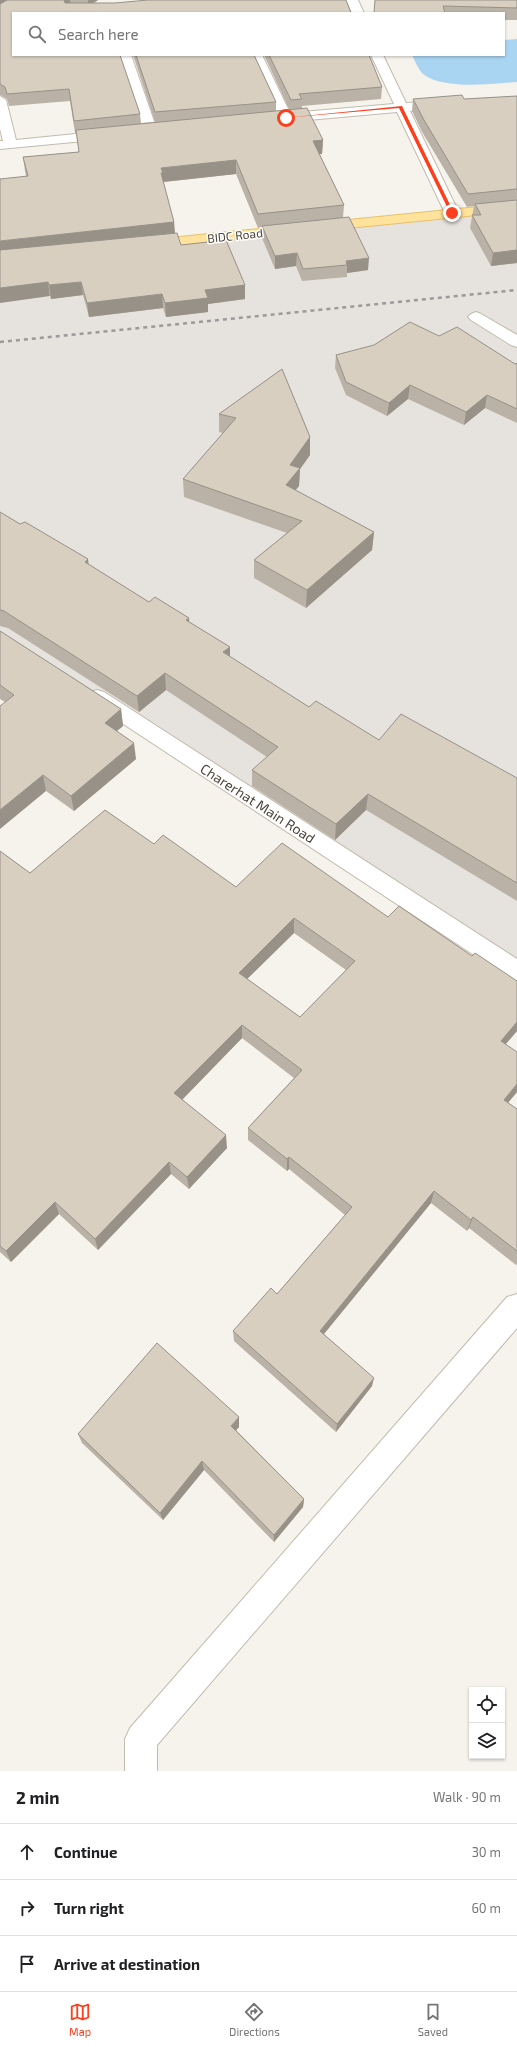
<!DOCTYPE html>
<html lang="en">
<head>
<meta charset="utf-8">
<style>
	:root { --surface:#fff; --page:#f6f6f6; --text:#202124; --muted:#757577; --line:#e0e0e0; --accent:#fc3f1d }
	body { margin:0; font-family:"Exo 2",sans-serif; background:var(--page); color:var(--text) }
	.controls { position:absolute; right:12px; bottom:12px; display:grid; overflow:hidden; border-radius:0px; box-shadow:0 1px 3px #0004 }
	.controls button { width:36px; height:36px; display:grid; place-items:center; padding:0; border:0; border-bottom:1px solid var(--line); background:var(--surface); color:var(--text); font:20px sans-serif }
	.stop { position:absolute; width:12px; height:12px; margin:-9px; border:3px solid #fc3f1d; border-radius:50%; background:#fff }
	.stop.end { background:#fc3f1d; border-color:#fff; box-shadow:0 1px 4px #0008 }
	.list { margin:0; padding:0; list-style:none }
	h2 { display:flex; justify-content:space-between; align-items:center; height:52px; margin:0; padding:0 16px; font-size:17px }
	h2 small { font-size:13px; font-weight:400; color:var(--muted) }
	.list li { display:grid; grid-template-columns:26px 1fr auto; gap:12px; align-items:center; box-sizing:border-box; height:56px; padding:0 16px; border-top:1px solid var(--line) }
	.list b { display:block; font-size:15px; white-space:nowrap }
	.list em { font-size:13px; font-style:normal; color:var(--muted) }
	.icon { flex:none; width:22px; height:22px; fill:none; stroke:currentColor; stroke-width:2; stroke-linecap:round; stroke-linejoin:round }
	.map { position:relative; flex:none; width:517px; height:1771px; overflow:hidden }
	.search { position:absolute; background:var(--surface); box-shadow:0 1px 3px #0004; left:12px; right:12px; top:12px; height:44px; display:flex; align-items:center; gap:10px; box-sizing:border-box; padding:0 14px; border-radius:0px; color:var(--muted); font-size:15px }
	.sheet { height:220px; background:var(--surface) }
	nav { display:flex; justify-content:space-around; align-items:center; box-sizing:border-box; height:56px; border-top:1px solid var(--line); background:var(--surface); font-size:11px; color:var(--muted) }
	nav a { display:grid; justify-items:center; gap:2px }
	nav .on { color:var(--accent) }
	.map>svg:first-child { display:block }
	.industrial { fill:#e6e2dd }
	.water { fill:#a9d4f2 }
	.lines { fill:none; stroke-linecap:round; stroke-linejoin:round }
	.minor-casing { stroke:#c2bbae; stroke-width:2 }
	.major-casing { stroke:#e6c16a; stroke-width:2 }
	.minor { fill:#fff; fill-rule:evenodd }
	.major { fill:#ffe39c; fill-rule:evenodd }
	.rail { stroke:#9a9a9a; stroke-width:2.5; stroke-dasharray:4 4; stroke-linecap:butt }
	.wall { fill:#bab2a6; fill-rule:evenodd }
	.shaded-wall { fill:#979187 }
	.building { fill:#d8cfc1; stroke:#979187; fill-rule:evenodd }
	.route { fill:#fc3f1d }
	.labels { text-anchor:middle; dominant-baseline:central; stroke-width:3; stroke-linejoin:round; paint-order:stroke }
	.far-street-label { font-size:12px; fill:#4b4439; stroke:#fff }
	.street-label { font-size:14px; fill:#4b4439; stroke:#fff }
</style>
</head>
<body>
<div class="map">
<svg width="517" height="1771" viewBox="0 0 517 1771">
	<rect width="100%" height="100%" fill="#f6f3ec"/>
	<path class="industrial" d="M517 207V974L0 635V259Z"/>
	<path class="water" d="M517 39V82C493 84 443 90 423 74 418 69 415 61 412 55H504V40Z"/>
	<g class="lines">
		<defs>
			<path id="minor" d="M346 0H358L364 13H352Z
				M119 55H131L157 130 155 133 150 134 143 130Z
				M250 55H262L290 113 394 104 371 55H383L406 103 447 101 448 104 447 107 410 111 459 213 457 216H447L445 213 397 112 286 122 276 121 275 118 278 115Z
				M0 96 6 100 16 140 105 131 112 135 105 139 0 149V141H3L0 129Z
				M476 312 481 314 517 335V347L511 345 471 320 468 317 471 314Z
				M97 690 104 692 517 959V981L509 978 90 702 87 697 90 692Z
				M517 1294V1328L157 1745V1771H125V1739L130 1728 507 1297Z"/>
			<path id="major" d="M517 203V211L150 248 145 247 143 244 145 241 150 240Z"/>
		</defs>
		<use href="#minor" class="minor-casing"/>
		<use href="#major" class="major-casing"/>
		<use href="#minor" class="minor"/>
		<use href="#major" class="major"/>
		<path class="rail" d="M0 342 517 290"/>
	</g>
	<path class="wall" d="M0 0H98L94 3 13 13 140 114 141 123 155 122 133 55H254L276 102V111L289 109 264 55H369L382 87 381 99 302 106V108L323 140 322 154H319L344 205 343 218 368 270 347 273V277L302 281 296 266 275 269 262 238V227L258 228 236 174 163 182 174 222 175 233 181 245 245 285V299L208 304V312L166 317 163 308 89 317 83 295 51 299 25 171 23 157 79 152 76 133H75L70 101 9 106 7 99 0 95Z
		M375 0H517V20H504V13H374Z
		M517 96V263L491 266 470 228 474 206 467 207 422 132 412 111 413 99H464Z
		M439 336 515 364 517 363V423L485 408 464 425 408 399 387 416 346 395 335 368 336 355Z
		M282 369 310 437V455L300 469 299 486 295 490 374 532 372 550 306 608 254 578V560L287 533 184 497 183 479 223 433 219 432V414Z
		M0 512 20 524 88 559V564L149 602 189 622 230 647V657L309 707 379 740 517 778V901L366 810 335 840 252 786V770L267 757 166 690 139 712 8 628 0 626Z
		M0 631 121 709 123 726 117 731 136 759 74 811 46 791 5 702 0 699Z
		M154 844 236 887 388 917 472 956 517 981V1031L506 1044 517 1092 508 1103 517 1109V1264L516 1265 469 1228 467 1231 431 1203 324 1334 372 1386 336 1432 234 1341 233 1331 277 1294 345 1215 289 1169 287 1171 248 1140V1128L294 1078 242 1038 182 1100 227 1148 189 1189 171 1174 98 1250 59 1214 11 1262 0 1252V851L30 873ZM294 933 346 970 300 1017 247 979Z
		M239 1427 236 1430 304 1499 303 1507 274 1542 204 1470 163 1520 82 1443 78 1434Z"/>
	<path class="shaded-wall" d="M0 0H11L0 5Z
		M64 0H70L71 8 65 12Z
		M88 0H98L88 6Z
		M323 140 322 154 313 155V141Z
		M236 160V174L163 182 161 173V168Z
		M174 222 175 236 0 255V241Z
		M517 250V263L491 266 493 253Z
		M297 253 296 266 275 269V256Z
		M369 258 368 270 347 273V265L346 261Z
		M48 282 50 296 0 303V288Z
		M81 282 83 295 51 299 49 285Z
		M245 285V299L208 304V312L166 317 165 303 205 290Z
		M162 294 163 308 89 317 87 303Z
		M410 385 408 399 387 416 389 403Z
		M487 395 485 408 464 425 466 412Z
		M310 437V455L300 469 299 486 285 503 286 485 290 465Z
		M374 532 372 550 306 608 307 590Z
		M88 559 90 576 85 562Z
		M189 618 190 635 186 620Z
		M230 647V664L223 652Z
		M165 673 166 690 139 712 137 696Z
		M121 709 123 726 107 739 105 723Z
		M134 743 136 759 74 811 71 796Z
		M43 775 46 791 0 829V810Z
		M368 794 366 810 335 840 336 824Z
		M294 918V933L239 987V973Z
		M517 1022V1031L497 1054 501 1041Z
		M242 1025V1038L176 1106 174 1093Z
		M517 1084V1092L499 1113 504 1100Z
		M226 1135 227 1148 189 1189 187 1177Z
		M289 1157V1169L287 1171V1159Z
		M169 1162 171 1174 98 1250 95 1239Z
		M434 1191 431 1203 319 1340 320 1331Z
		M55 1202 59 1214 11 1262 6 1251Z
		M473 1217 469 1228 467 1231 471 1220Z
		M374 1378 372 1386 336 1432 337 1424Z
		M239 1417V1427L232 1435 231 1426Z
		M202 1461 204 1470 163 1520 160 1513Z
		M304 1499 303 1507 274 1542V1535Z"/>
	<path class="building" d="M7 0H64L65 3H115L148 0H346L351 13H13V55H120L140 114 74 121 69 89 7 94 5 87 0 84V4Z
		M375 0H517V8L443 6 445 13H374Z
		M136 55H254L276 102 155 112Z
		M269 55H369L382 87 299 94 302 99 291 100Z
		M462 95 464 99 517 96V189L468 194 424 120 413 99Z
		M307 108 323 140 313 141 344 205 258 214 236 160 161 168 163 173H161L174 222 0 241V179L28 176 23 157 79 152 76 130Z
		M517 200V250L493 253 472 215H481L475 204Z
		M349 217 369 258 346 261 347 265 303 269 297 253 275 256 262 226Z
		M177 233 181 245 226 240 245 285 205 290 208 298 165 303 162 294 87 303 81 282 49 285 48 282 0 288V250Z
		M410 322 439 336 457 327 515 364 517 363V409L487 395 466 412 410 385 389 403 346 382 336 355 374 345Z
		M282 369 310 437 290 465 300 468 286 485 374 532 307 590 254 560 302 521 183 479 236 418 219 414Z
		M0 512 20 524 25 522 88 559 85 562 149 602 155 597 189 618 186 620 230 647 223 652 309 707 316 701 379 740 401 714 517 778V883L368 794 336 824 252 770 278 747 165 673 137 696 4 611 0 610Z
		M0 631 121 709 105 723 134 743 71 796 43 775 0 810V706L14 695 0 685Z
		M105 810 154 844 163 835 236 887 282 843 388 917 399 906 472 956 475 953 517 981V1022L501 1041 517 1052V1084L504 1100 517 1109V1251L473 1217 471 1220 434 1191 320 1331 374 1378 337 1424 233 1331 271 1288 277 1294 352 1207 289 1157 287 1159 248 1128 302 1070 242 1025 174 1093 226 1135 187 1177 169 1162 95 1239 55 1202 6 1251 0 1246V851L30 873ZM294 918 355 961 300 1017 239 973Z
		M157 1343 239 1417 231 1426 304 1499 274 1535 202 1461 160 1513 78 1434Z"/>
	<path class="route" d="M402 106 454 213 453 214 450 213 399 108 284 118Z"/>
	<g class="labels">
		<g class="far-street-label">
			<text transform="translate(235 235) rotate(-6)">BIDC Road</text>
		</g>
		<g class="street-label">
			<text transform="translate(258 803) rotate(33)">Charerhat Main Road</text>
		</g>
	</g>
</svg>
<div class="controls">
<button><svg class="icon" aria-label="locate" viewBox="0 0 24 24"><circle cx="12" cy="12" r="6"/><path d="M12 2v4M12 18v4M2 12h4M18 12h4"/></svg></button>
<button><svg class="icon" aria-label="layers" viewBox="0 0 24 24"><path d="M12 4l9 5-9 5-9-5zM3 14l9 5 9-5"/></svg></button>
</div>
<div class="stop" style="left:286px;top:118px"></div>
<div class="stop end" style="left:452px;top:213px"></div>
<div class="search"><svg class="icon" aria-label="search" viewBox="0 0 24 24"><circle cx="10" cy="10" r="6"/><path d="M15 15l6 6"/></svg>Search here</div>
</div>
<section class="sheet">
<h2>2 min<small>Walk · 90 m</small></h2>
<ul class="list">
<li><svg class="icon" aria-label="ahead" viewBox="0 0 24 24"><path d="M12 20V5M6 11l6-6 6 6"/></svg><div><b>Continue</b></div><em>30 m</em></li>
<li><svg class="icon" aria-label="right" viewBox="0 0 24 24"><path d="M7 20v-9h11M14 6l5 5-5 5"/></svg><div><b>Turn right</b></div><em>60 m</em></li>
<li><svg class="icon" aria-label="arrive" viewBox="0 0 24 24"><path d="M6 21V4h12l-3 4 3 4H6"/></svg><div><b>Arrive at destination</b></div></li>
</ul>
</section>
<nav>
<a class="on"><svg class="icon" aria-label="map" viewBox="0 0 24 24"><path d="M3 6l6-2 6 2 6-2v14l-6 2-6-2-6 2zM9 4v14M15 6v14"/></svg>Map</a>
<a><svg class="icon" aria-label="directions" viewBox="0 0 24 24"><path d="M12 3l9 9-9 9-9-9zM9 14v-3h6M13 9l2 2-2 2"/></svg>Directions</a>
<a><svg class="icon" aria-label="saved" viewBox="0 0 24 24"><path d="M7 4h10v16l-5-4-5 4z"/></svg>Saved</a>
</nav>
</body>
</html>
